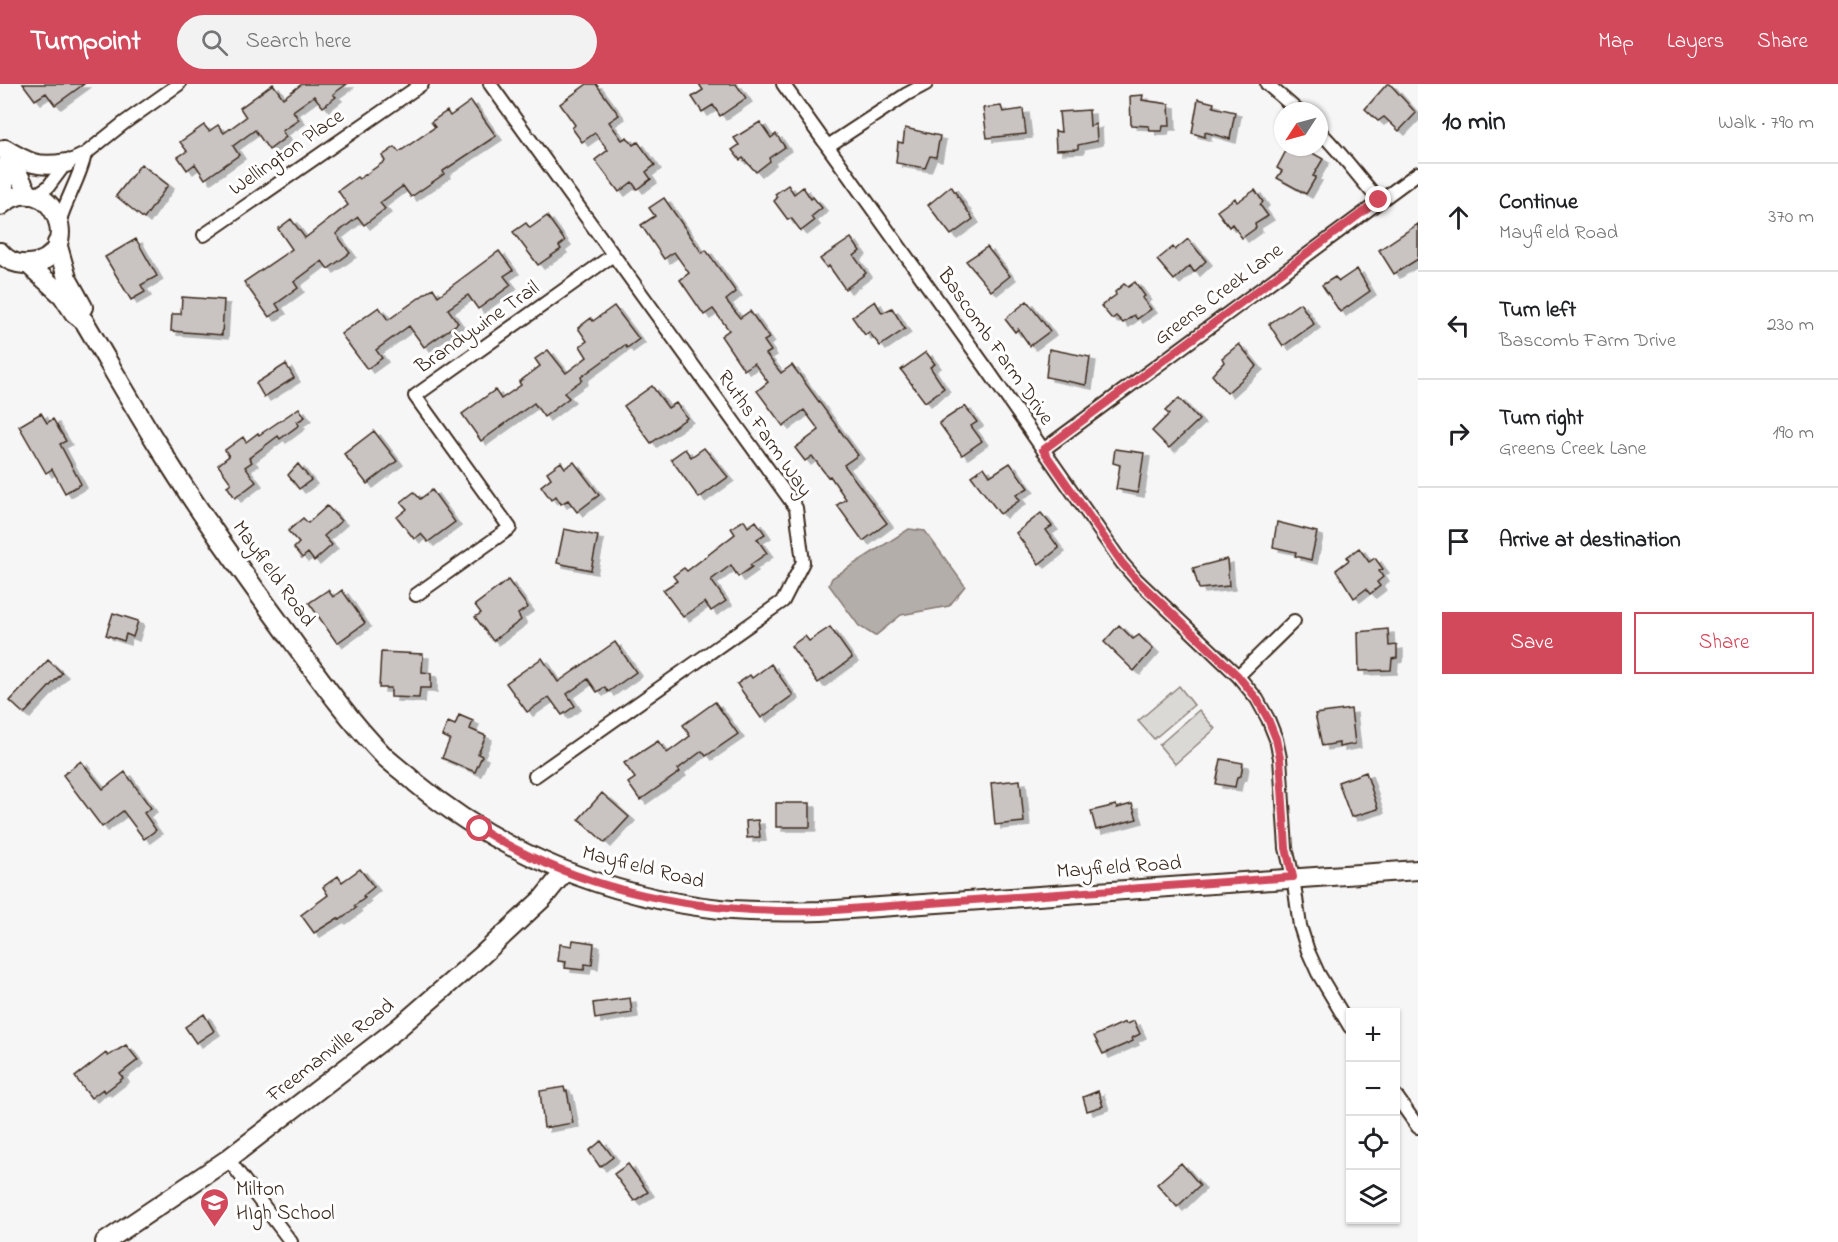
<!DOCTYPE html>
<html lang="en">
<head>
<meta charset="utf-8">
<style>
	:root { --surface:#fff; --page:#f2f2f2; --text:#202124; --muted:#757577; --line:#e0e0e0; --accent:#d1495b }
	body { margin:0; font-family:"Indie Flower",sans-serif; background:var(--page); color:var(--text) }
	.controls { position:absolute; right:18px; bottom:18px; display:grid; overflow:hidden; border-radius:0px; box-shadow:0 2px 4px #0004 }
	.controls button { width:54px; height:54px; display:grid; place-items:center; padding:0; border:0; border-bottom:2px solid var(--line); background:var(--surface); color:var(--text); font:30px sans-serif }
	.compass { position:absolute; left:1274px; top:18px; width:54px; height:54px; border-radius:50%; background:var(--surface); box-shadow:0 2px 4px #0004; rotate:234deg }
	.stop { position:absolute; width:18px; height:18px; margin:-14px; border:4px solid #d1495b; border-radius:50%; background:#fff }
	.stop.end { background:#d1495b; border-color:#fff; box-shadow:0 2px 6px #0008 }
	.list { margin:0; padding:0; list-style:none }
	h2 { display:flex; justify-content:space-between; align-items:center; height:78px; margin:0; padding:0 24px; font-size:26px }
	h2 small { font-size:20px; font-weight:400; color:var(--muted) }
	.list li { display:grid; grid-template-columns:39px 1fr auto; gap:18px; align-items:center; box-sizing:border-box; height:108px; padding:0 24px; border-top:2px solid var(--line) }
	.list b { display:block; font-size:22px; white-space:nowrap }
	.list p { margin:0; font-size:20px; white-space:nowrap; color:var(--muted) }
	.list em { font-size:20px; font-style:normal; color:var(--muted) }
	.actions { display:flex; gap:12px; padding:18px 24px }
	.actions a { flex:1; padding:14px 0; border:2px solid var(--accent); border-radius:0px; text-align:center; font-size:21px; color:var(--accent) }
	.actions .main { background:var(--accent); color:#fff }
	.icon { flex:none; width:33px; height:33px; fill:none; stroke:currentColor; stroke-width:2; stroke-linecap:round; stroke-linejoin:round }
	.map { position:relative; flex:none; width:1418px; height:1158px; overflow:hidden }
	header { display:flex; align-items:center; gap:36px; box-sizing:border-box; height:84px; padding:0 30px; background:var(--accent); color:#fff }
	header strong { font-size:28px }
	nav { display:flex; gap:33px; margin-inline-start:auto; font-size:21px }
	.search { width:420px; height:54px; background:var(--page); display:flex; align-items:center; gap:15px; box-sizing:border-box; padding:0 21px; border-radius:33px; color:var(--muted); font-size:22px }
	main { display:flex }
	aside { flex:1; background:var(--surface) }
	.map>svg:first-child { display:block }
	.green { fill:#dbd9d6; stroke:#8b827a; stroke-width:1.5 }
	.water { fill:#b4aeaa; stroke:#847972; stroke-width:1.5 }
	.building { fill:#c9c3c1; stroke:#3b2a1e; stroke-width:1.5; filter:url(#shadow) }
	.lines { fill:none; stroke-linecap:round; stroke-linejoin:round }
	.street-casing { stroke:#3b2a1e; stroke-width:16 }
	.secondary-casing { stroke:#3b2a1e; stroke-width:22 }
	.street { stroke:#fff; stroke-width:12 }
	.secondary { stroke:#fff; stroke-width:18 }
	.route { stroke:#d1495b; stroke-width:8 }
	.labels { text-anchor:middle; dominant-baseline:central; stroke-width:6; stroke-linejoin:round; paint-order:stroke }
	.street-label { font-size:21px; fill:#3b2a1e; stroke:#fff }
	.poi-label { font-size:21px; fill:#3b2a1e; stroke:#fff; text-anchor:start }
</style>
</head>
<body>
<header>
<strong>Turnpoint</strong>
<div class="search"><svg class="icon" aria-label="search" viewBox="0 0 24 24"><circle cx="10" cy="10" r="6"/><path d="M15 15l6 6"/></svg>Search here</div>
<nav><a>Map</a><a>Layers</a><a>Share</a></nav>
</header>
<main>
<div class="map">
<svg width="1418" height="1158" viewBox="0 0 1418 1158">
	<defs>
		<filter id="shadow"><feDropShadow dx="6" dy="4" stdDeviation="0" flood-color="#0004"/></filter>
	</defs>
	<rect width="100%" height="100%" fill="#f7f6f6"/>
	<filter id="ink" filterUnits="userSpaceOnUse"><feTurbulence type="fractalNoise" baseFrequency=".0167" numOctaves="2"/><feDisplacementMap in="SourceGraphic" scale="12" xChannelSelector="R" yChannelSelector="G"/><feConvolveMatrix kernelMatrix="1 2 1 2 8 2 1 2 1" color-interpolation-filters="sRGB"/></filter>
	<g filter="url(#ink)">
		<path class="green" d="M1179 602 1194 621 1154 655 1138 637Z
			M1199 626 1215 645 1175 680 1159 661Z"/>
		<path class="water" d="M909 445 925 447 965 502 949 522 901 531 875 552 859 542 829 501 832 494Z"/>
		<path class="building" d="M23 0H84L55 21 46 9 35 16Z
			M273 0 283 14 302 0H347L333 10 336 13 323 23 314 12 293 27 299 36 282 47 286 53 269 66 255 46 233 62 239 71 205 95 195 80 187 86 178 73 187 67 180 58 204 41 209 47 218 41 224 49 246 33 240 24Z
			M587 0H596L619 31 609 38 622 56 627 53 633 61 638 58 655 81 646 88 651 95 637 105 632 98 619 108 595 76 608 66 595 49 582 58 572 44 575 41 560 20Z
			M699 0H736L746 14 720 32 713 21 702 28 692 13 703 6Z
			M1387 0H1390L1416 29 1399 47 1384 33 1378 37 1365 25Z
			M1143 11 1142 16 1169 20 1170 42H1163L1162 47H1150L1149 42 1131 41 1130 12Z
			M1198 15 1214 19 1213 23 1235 28 1230 55 1205 48V53L1192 49Z
			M471 17 496 52 443 87 444 90 411 113 403 102 380 119 385 125 364 141 358 133 336 150 350 169 328 185 322 177 294 198 298 204 276 220 280 226 269 233 244 198 292 165 278 145 291 135 305 154 348 121 338 107 357 93 359 95 385 77 382 72 395 63 399 68 435 43 431 38 447 27 450 32Z
			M1001 22 1003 28 1023 25 1026 50 987 54 983 24Z
			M1089 26 1090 42 1096 40 1097 57 1078 61V65L1056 66 1055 47 1061 48 1059 28Z
			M760 38 771 54 776 50 785 63 769 74 770 77 756 88 743 74 740 76 732 66 739 61 734 54Z
			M905 44 940 52 936 73 930 72 925 84 896 79 898 58 903 59Z
			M1288 63H1302L1323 75 1313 92 1316 93 1306 110 1277 94 1282 87 1277 84Z
			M141 80 168 101 144 135 116 112Z
			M788 101 794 110 803 103 811 115 813 113 822 124 811 133 814 137 801 147 791 134 788 136 774 117 777 114 775 110Z
			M951 102 973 135 951 151 928 121Z
			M1255 106 1263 118 1260 121 1268 132 1255 140 1256 144 1242 154 1232 140 1229 143 1217 127 1235 114 1237 118Z
			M664 114 702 169 706 166 736 208 726 216 740 234 750 227 769 254 764 257 771 267 766 270 781 289 792 281 858 371 844 381 887 439 863 457 837 421 846 415 830 392 828 393 812 372 805 377 795 364 819 346 804 326 783 342 757 307 768 298 754 279 744 286 721 252 729 246 713 225 704 231 680 196 689 189 674 168 664 175 641 141 655 132 649 124Z
			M547 132 565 157 559 162 561 165 538 181 513 148 526 139 530 144Z
			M1418 140V175L1394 190 1379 166Z
			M851 154 860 167 854 172 866 189 845 205 829 182 827 184 820 175Z
			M136 155 157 192 141 201 145 208 131 216 105 173Z
			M1188 155 1206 177 1194 188 1190 182 1174 196 1157 176 1173 163 1175 166Z
			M987 163 1010 192 991 207 966 177Z
			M499 167 513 186 504 192 511 201 478 225 468 211 448 225 458 239 424 263 409 242 376 266 382 274 367 285 341 250 379 223 388 236 433 204 438 212Z
			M1357 185 1370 207 1340 228 1322 201 1335 193 1339 197Z
			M1135 198 1145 212 1142 214 1151 225 1137 235 1134 231 1123 239 1116 232 1112 235 1101 222 1116 211 1115 208 1124 200 1128 203Z
			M182 213 224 216 222 251 171 247 172 230H181Z
			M875 217 882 229 892 224 905 245 880 262 869 248 865 251 852 233Z
			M1027 217 1050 247 1030 262 1018 245 1015 248 1005 235Z
			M1300 219 1314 240 1283 262 1269 240Z
			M614 222 639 255 627 264 625 261 581 293 582 296 564 309 569 314 544 333 534 319 481 357 462 330 495 306 501 315 521 301 519 298 540 282 535 275 548 266 566 289 587 273 580 262 587 257 578 244 591 234 593 237Z
			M1239 260 1257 282 1227 309 1212 291 1224 278 1222 274Z
			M1049 265 1090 273 1086 301 1046 293Z
			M926 268 935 280 930 283 944 304 925 318 901 286Z
			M286 280 294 294 264 313 256 299Z
			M652 302 668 324 676 319 687 334 651 359 624 322Z
			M1179 314 1199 336 1169 364 1152 347 1169 330 1165 327Z
			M965 322 977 338 971 342 982 357 962 371 939 339Z
			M299 324 305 333 297 338 299 341 280 355 278 352 249 374 252 378 245 383 256 398 235 414 227 402 231 399 218 381 229 372 225 366 243 353 246 358 258 349 259 351Z
			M41 329 47 339 53 335 66 357 60 360 81 400 65 409 52 385 46 389 19 342Z
			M374 347 397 377 367 400 344 370Z
			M704 364 728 393 699 414 671 375 685 365 691 373Z
			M1115 365 1144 369 1138 409 1116 405 1120 381 1113 379Z
			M561 378 565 384 574 378 599 411 577 428 568 416 561 420 556 412 551 416 541 402 551 394 547 388Z
			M1010 379 1028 404 1016 411 1020 416 1000 430 971 392 984 383 990 392Z
			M298 380 311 396 299 405 288 391Z
			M432 406 455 438 428 458 421 450 414 455 397 433 407 425 401 418 414 408 420 415Z
			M327 422 341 437 324 452 332 461 314 477 308 469 302 474 294 464 299 459 288 447 303 434 308 439Z
			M1041 429 1052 442 1046 446 1059 464 1039 480 1016 449Z
			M744 436 748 443 756 437 765 450 757 455 767 469 750 481 752 483 738 493 731 481 711 496 726 517 711 527 705 518 683 533 663 506 677 497 673 492 684 484 687 487 735 450 731 444Z
			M1277 438 1317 448 1311 476 1295 472 1296 468 1273 463Z
			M564 445 598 452 591 486 557 479Z
			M1359 464 1369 478 1375 474 1383 485 1379 487 1383 493 1377 498 1380 502 1370 510 1366 505 1354 514 1336 486 1349 476 1347 473Z
			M1227 475 1229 502 1199 505 1193 484Z
			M508 496 528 523 518 530 521 536 493 557 475 533 481 529 475 521Z
			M328 506 333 513 342 506 365 539 337 559 309 519Z
			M113 529 138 537 133 553 126 550 124 557 106 551Z
			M1119 541 1133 555 1139 551 1153 565 1134 587 1104 558Z
			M830 543 852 574 818 599 791 562 805 552 809 557Z
			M1388 545 1389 562 1397 561V574L1392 575 1391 586 1359 587 1358 548Z
			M615 558 636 588 608 608 605 603 597 608 588 595 567 610 575 622 562 631 549 613 527 628 506 599 542 574 558 598Z
			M381 568 423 570 422 588 431 589V604H420L419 614 391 613V604H379Z
			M48 576 62 589 24 630 10 617Z
			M771 580 793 611 761 634 737 600 750 591 752 594Z
			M715 618 738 650 706 672 702 667 678 685 680 688 640 716 628 699 635 694 624 679 658 657 667 669 690 652 683 641Z
			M1351 625 1355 660 1339 663V659L1322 662 1315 630Z
			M459 631 473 637 470 645 486 652 478 670 482 672 475 688 442 674 450 655 442 652 448 638 455 641Z
			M1221 675 1243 679 1241 692 1237 693 1235 703 1216 700Z
			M81 677 103 705 125 688 151 724 144 729 156 746 144 755 123 727 102 743 63 691Z
			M1366 688 1378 725 1351 733 1338 698Z
			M1020 696 1024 738 995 741 991 699Z
			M602 709 629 733 605 759 579 735Z
			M776 719H810V743H776Z
			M1132 720 1137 735 1096 746 1091 727 1116 721 1117 724Z
			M758 736 760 753 747 754 746 737Z
			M360 785 374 803 363 812 365 814 354 822 356 824 340 836 338 834 314 849 301 831 328 811 323 803 338 792 342 798Z
			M573 856 594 859 592 881 585 880 584 886 565 884 566 878 558 877 560 860 572 862Z
			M630 914 632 929 595 935 593 919Z
			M204 930 214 947 196 959 185 943Z
			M1134 937 1140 950 1132 954 1133 957 1103 970 1094 952 1125 938 1126 940Z
			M126 961 138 976 120 990 123 994 105 1008 103 1005 91 1014 75 993 106 969 108 972Z
			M564 1003 565 1007H567L573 1039 544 1044 540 1007Z
			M1098 1007 1103 1022 1087 1027 1083 1013Z
			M601 1057 613 1073 600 1083 589 1067Z
			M1181 1079 1200 1101 1177 1123 1157 1100Z
			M628 1080 648 1108 634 1117 614 1090Z"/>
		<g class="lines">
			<defs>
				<path id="street" d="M490 0 796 424 803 478 783 517 535 692
					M783 0 987 285 1122 479 1136 495 1238 592 1257 615 1268 635 1276 655 1280 674 1286 764 1293 793 1300 842 1308 867 1318 889 1350 943
					M1267 0 1298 27
					M1319 47C1340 67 1359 94 1379 116
					M828 62 907 10 926 0
					M34 112 48 103 66 79 85 70 124 39 179 0
					M59 139C66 115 80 94 85 70
					M204 151 422 0
					M1043 366 1418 89
					M416 511 510 444 415 312 613 171
					M1238 592 1294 537
					M1396 1012 1418 1043
					M228 1075 291 1158"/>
				<path id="secondary" d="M5 65C28 79 38 84 66 79
					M5 65 29 111
					M0 84 4 96V119
					M0 122C53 78 88 175 29 180 18 181 7 177 0 168
					M57 159 67 194 83 223
					M28 180 62 211 74 229 84 237C109 279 133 322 159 363 193 419 231 472 270 526 307 576 341 628 385 673 395 682 406 690 416 699 501 770 609 813 720 825 753 828 787 828 821 827L1418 786
					M105 1158 228 1075 397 945 481 872 543 814 565 787"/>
			</defs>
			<use href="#street" class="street-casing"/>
			<use href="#secondary" class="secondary-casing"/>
			<use href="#street" class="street"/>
			<use href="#secondary" class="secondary"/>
		</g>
	</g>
	<g class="lines" filter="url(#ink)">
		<path class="route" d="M480 745C583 809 701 830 821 827L1293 793 1286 764 1280 674 1276 655 1268 635 1257 615 1238 592 1136 495 1122 479 1043 366 1379 116"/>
	</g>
	<defs>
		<symbol id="school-pin" viewBox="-11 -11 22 30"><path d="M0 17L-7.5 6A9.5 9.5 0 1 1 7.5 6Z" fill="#d1495b" stroke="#fff"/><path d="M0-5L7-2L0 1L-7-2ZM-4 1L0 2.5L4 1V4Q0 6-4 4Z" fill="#fff"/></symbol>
	</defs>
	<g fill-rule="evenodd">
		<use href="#school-pin" x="198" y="1102" width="33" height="45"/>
	</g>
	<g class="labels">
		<g class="street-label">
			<text transform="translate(287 69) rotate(-35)">Wellington Place</text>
			<text transform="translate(1219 211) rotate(-37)">Greens Creek Lane</text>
			<text transform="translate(478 244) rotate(-35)">Brandywine Trail</text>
			<text transform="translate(995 263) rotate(55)">Bascomb Farm Drive</text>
			<text transform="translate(764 350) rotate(55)">Ruths Farm Way</text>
			<text transform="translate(273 490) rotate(54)">Mayfield Road</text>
			<text transform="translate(643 784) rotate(14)">Mayfield Road</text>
			<text transform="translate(1119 784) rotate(-4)">Mayfield Road</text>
			<text transform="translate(331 967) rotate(-38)">Freemanville Road</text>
		</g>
		<g class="poi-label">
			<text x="236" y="1106">Milton<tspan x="236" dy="24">HIgh School</tspan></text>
		</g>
	</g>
</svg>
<div class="controls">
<button>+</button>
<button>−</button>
<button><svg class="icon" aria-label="locate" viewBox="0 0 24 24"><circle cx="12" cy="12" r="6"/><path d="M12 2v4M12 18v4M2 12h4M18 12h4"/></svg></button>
<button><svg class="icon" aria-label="layers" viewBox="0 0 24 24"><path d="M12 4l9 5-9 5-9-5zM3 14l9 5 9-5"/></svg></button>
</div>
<svg class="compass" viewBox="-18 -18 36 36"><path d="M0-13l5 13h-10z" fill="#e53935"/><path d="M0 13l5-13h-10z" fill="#757577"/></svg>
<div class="stop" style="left:480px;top:745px"></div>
<div class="stop end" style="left:1379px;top:116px"></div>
</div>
<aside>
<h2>10 min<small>Walk · 790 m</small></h2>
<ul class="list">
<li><svg class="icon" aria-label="ahead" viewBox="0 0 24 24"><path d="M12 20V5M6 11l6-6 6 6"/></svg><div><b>Continue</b><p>Mayfield Road</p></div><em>370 m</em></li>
<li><svg class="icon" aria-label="left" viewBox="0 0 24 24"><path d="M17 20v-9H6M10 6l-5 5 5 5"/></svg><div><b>Turn left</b><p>Bascomb Farm Drive</p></div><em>230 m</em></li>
<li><svg class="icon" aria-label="right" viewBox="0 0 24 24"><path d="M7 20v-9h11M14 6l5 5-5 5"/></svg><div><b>Turn right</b><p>Greens Creek Lane</p></div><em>190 m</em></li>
<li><svg class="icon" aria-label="arrive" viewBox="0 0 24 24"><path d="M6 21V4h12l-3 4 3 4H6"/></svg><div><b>Arrive at destination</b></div></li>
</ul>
<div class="actions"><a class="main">Save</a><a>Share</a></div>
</aside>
</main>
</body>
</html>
